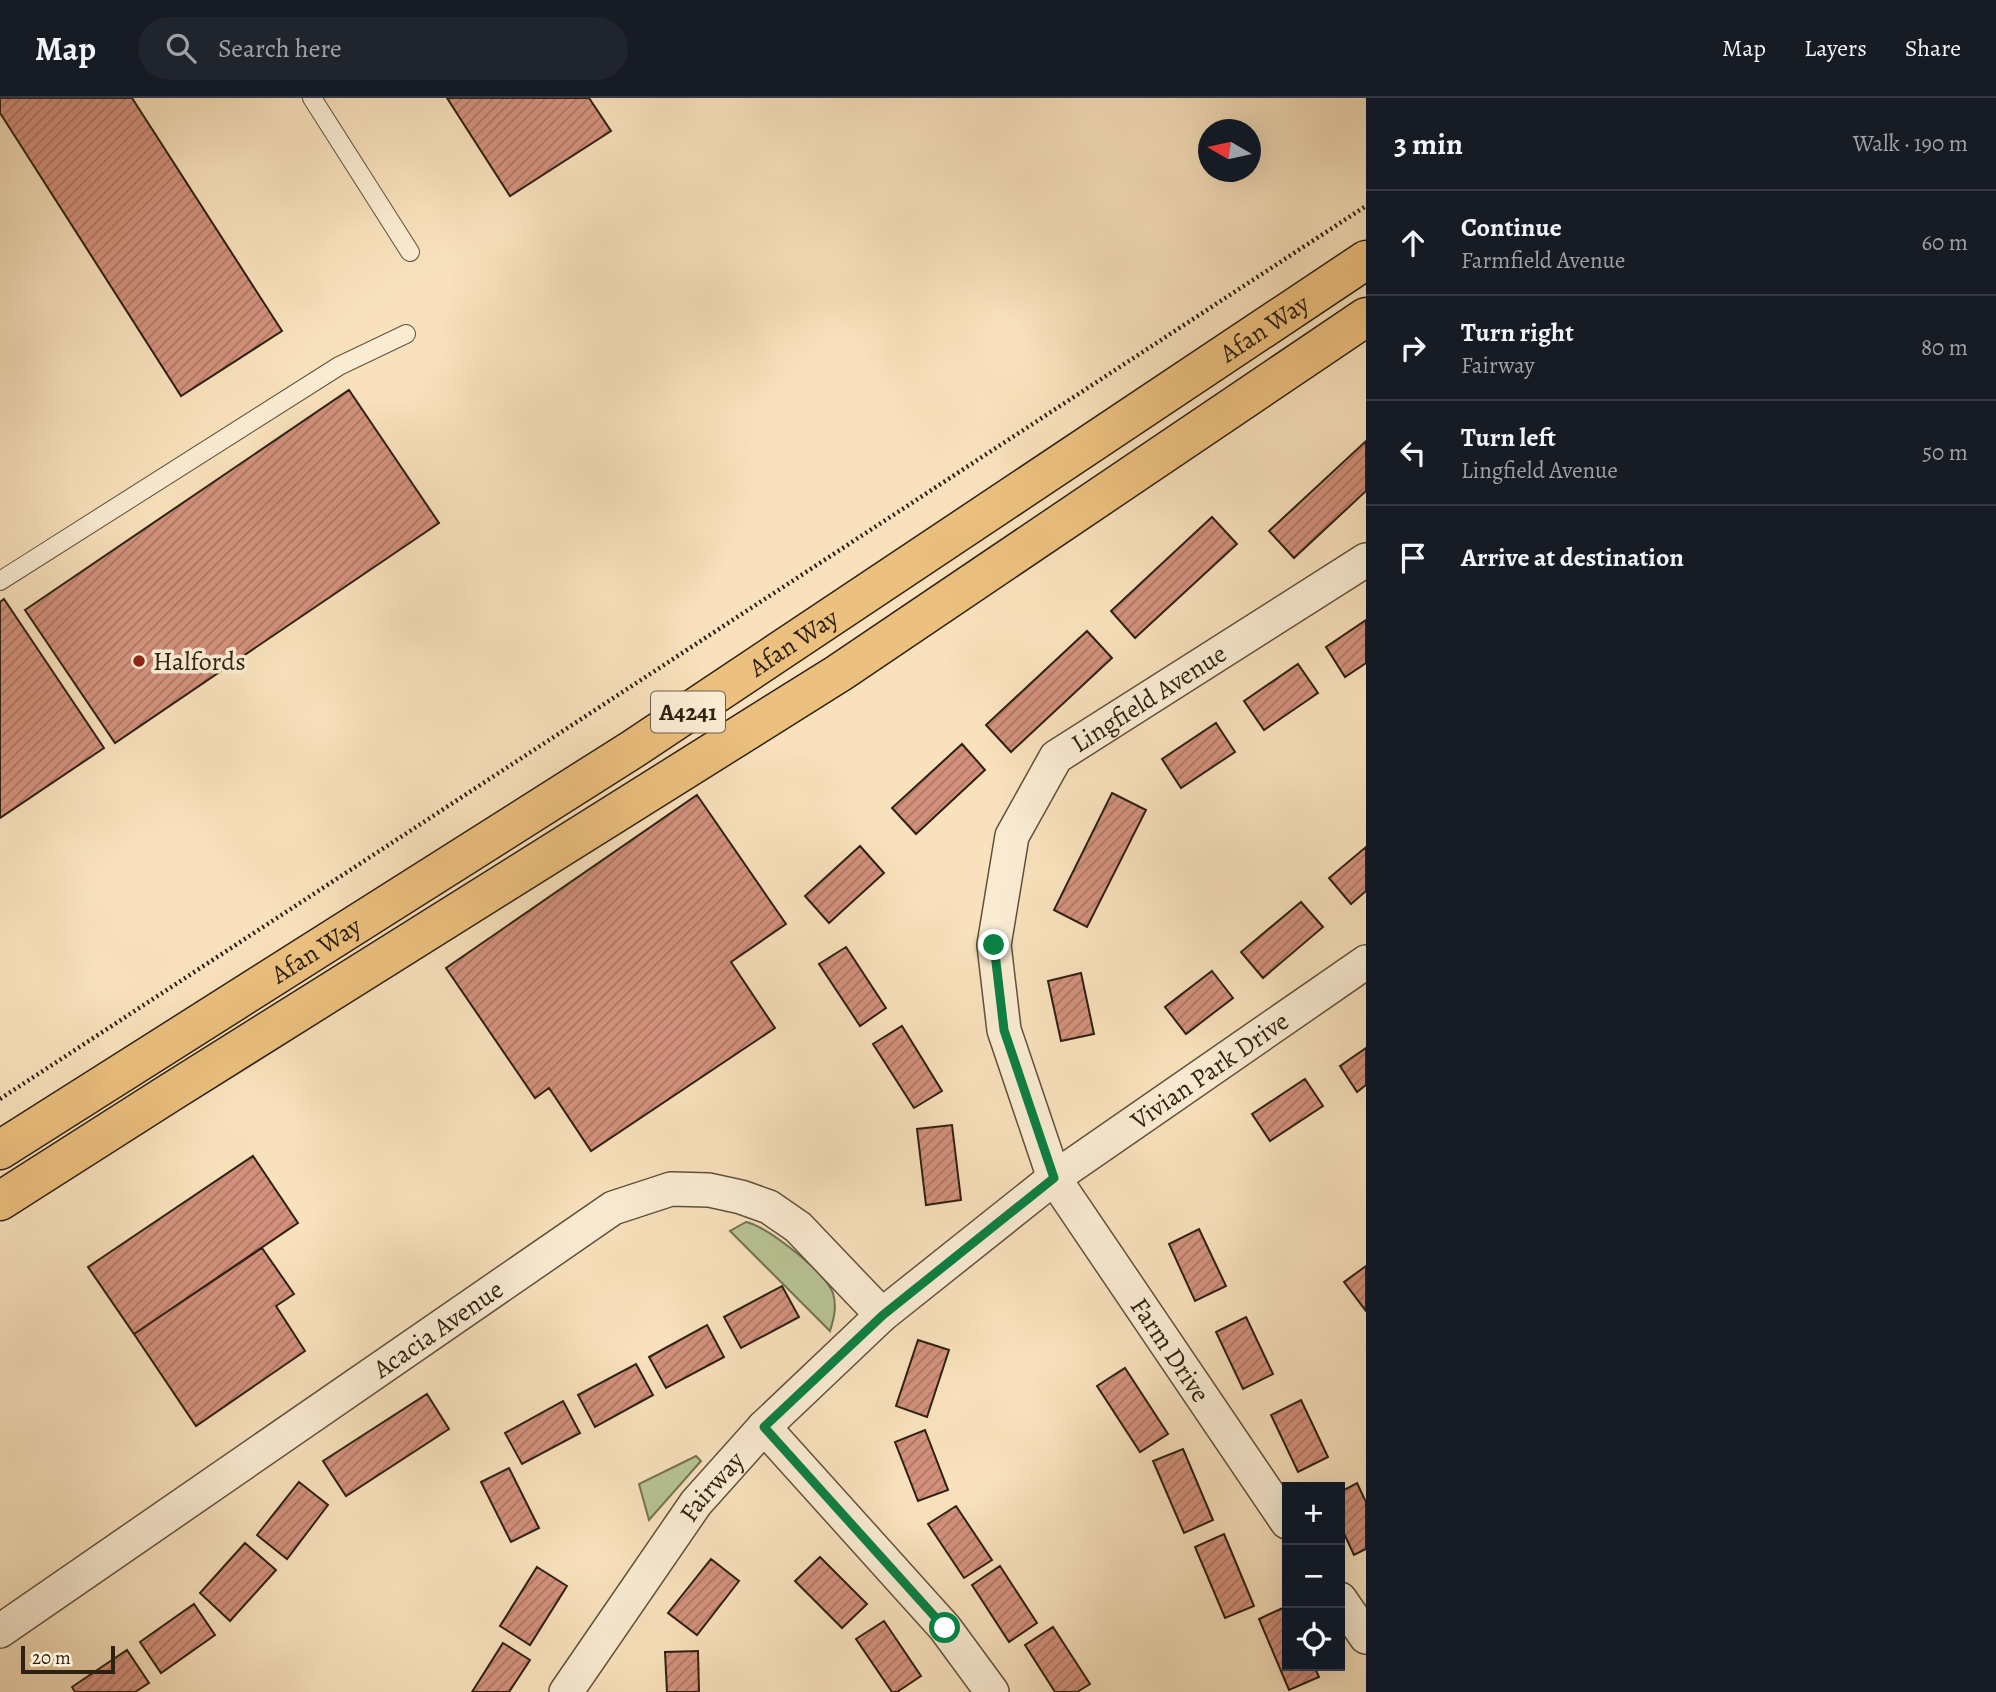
<!DOCTYPE html>
<html lang="en">
<head>
<meta charset="utf-8">
<style>
	:root { --surface:#171b24; --page:#20242c; --text:#f1f3f6; --muted:#9ea1a6; --line:#363941 }
	body { margin:0; font-family:Alegreya,serif; background:var(--page); color:var(--text) }
	.controls { position:absolute; right:21px; bottom:21px; display:grid; overflow:hidden; border-radius:0px; box-shadow:0 7px 28px #0002 }
	.controls button { width:63px; height:63px; display:grid; place-items:center; padding:0; border:0; border-bottom:2px solid var(--line); background:var(--surface); color:var(--text); font:35px sans-serif }
	.compass { position:absolute; left:1198px; top:21px; width:63px; height:63px; border-radius:50%; background:var(--surface); box-shadow:0 7px 28px #0002; rotate:279deg }
	.scale { position:absolute; left:21px; bottom:18px; width:94px; box-sizing:border-box; padding-left:7px; border:4px solid #2e2112; border-top:0; font-size:19px; line-height:24px; white-space:nowrap; color:#2e2112; -webkit-text-stroke:5px #faecd3; paint-order:stroke }
	.stop { position:absolute; width:21px; height:21px; margin:-16px; border:5px solid #0b8043; border-radius:50%; background:#fff }
	.stop.end { background:#0b8043; border-color:#fff; box-shadow:0 2px 7px #0008 }
	.list { margin:0; padding:0; list-style:none }
	h2 { display:flex; justify-content:space-between; align-items:center; height:91px; margin:0; padding:0 28px; font-size:30px }
	h2 small { font-size:23px; font-weight:400; color:var(--muted) }
	.list li { display:grid; grid-template-columns:46px 1fr auto; gap:21px; align-items:center; box-sizing:border-box; height:105px; padding:0 28px; border-top:2px solid var(--line) }
	.list b { display:block; font-size:26px; white-space:nowrap }
	.list p { margin:0; font-size:23px; white-space:nowrap; color:var(--muted) }
	.list em { font-size:23px; font-style:normal; color:var(--muted) }
	.icon { flex:none; width:38px; height:38px; fill:none; stroke:currentColor; stroke-width:2; stroke-linecap:round; stroke-linejoin:round }
	.map { position:relative; flex:none; width:1366px; height:1594px; overflow:hidden }
	header { display:flex; align-items:center; gap:42px; box-sizing:border-box; height:98px; padding:0 35px; background:var(--surface); border-bottom:2px solid var(--line) }
	header strong { font-size:33px }
	nav { display:flex; gap:38px; margin-inline-start:auto; font-size:24px }
	.search { width:490px; height:63px; background:var(--page); display:flex; align-items:center; gap:18px; box-sizing:border-box; padding:0 24px; border-radius:38px; color:var(--muted); font-size:26px }
	main { display:flex }
	aside { flex:1; background:var(--surface) }
	.map>svg:first-child { display:block }
	.grass { fill:#b8c494; stroke:#737253; stroke-width:2 }
	.building { fill:url(#building-hatch); stroke:#2e2112; stroke-width:2 }
	.lines { fill:none; stroke-linecap:round; stroke-linejoin:round }
	.lane-casing { stroke:#60513c; stroke-width:20 }
	.street-casing { stroke:#60513c; stroke-width:36 }
	.primary-casing { stroke:#2e2112; stroke-width:41 }
	.path { stroke:#2e2112; stroke-width:4.5; stroke-dasharray:2 3.5; stroke-linecap:butt }
	.lane { stroke:#faecd3; stroke-width:18 }
	.street { stroke:#faecd3; stroke-width:33 }
	.primary { stroke:#ecc07e; stroke-width:38 }
	.route { stroke:#0b8043; stroke-width:9 }
	.poi-dot { fill:#8f2418; stroke:#faecd3; stroke-width:2.5 }
	.labels { text-anchor:middle; dominant-baseline:central; stroke-width:7; stroke-linejoin:round; paint-order:stroke }
	.shield { fill:#faecd3; stroke:#6b5e4c; stroke-width:2 }
	.shield-label { font-size:24px; font-weight:bold; fill:#2e2112 }
	.street-label { font-size:26px; fill:#2e2112; stroke:#faecd3 }
	.poi-label { font-size:26px; fill:#2e2112; stroke:#faecd3; text-anchor:start }
</style>
</head>
<body>
<header>
<strong>Map</strong>
<div class="search"><svg class="icon" aria-label="search" viewBox="0 0 24 24"><circle cx="10" cy="10" r="6"/><path d="M15 15l6 6"/></svg>Search here</div>
<nav><a>Map</a><a>Layers</a><a>Share</a></nav>
</header>
<main>
<div class="map">
<svg width="1366" height="1594" viewBox="0 0 1366 1594">
	<defs>
		<pattern id="building-hatch" width="6" height="6" patternUnits="userSpaceOnUse" patternTransform="scale(1.75)"><rect width="6" height="6" fill="#d3917c"/><path d="M-1 1l2-2M0 6l6-6M5 7l2-2" fill="none" stroke="#ac7664"/></pattern>
	</defs>
	<rect width="100%" height="100%" fill="#f8e1bc"/>
	<filter id="stains"><feTurbulence type="fractalNoise" baseFrequency=".00286" numOctaves="4"/><feColorMatrix values="0 0 0 0 .2 0 0 0 0 .09 0 0 0 0 .02 0 0 0 .5 -.17"/></filter>
	<radialGradient id="worn" r=".72"><stop offset=".6" stop-color="#630" stop-opacity="0"/><stop offset="1" stop-color="#630" stop-opacity=".3"/></radialGradient>
	<path class="grass" d="M746 1124C768 1129 825 1174 833 1195 837 1209 834 1220 830 1233L730 1133Z
		M696 1358 701 1363 649 1422 639 1386Z"/>
	<path class="building" d="M0 0H132L282 233 181 298 0 15Z
		M447 0H589L611 33 510 98Z
		M349 292 439 425 115 645 25 512Z
		M1366 343V393L1294 460 1269 433Z
		M1212 419 1237 446 1135 540 1111 513Z
		M4 501 104 650 0 720V504Z
		M1366 522V565L1345 579 1326 549Z
		M1087 533 1112 560 1011 654 986 627Z
		M1298 566 1318 595 1264 632 1244 603Z
		M1216 625 1235 654 1181 690 1162 661Z
		M962 646 985 672 916 736 892 710Z
		M1112 695 1146 712 1087 829 1054 812Z
		M697 697 786 826 731 864 775 930 591 1053 549 990 535 1000 446 870Z
		M860 748 884 775 829 825 805 798Z
		M1366 749V793L1351 806 1329 780Z
		M1301 804 1323 829 1263 880 1241 854Z
		M846 849 886 910 860 928 819 866Z
		M1212 873 1233 900 1186 936 1165 909Z
		M1081 875 1094 936 1061 943 1048 883Z
		M902 928 942 993 914 1010 873 946Z
		M1366 950V987L1357 994 1340 968Z
		M1305 981 1323 1008 1270 1043 1252 1016Z
		M952 1027 961 1102 926 1107 917 1031Z
		M253 1058 298 1125 134 1236 88 1169Z
		M1199 1131 1226 1188 1195 1203 1169 1146Z
		M262 1150 294 1196 276 1208 305 1253 196 1328 134 1236Z
		M1366 1168V1213L1344 1184Z
		M782 1188 799 1219 741 1250 724 1219Z
		M1246 1219 1273 1276 1243 1291 1216 1234Z
		M707 1227 724 1259 666 1290 649 1259Z
		M918 1242 949 1252 927 1319 896 1308Z
		M636 1266 653 1297 595 1329 578 1297Z
		M1125 1270 1168 1336 1140 1354 1097 1288Z
		M427 1296 449 1331 346 1398 323 1363Z
		M1301 1302 1328 1359 1298 1374 1271 1317Z
		M563 1303 580 1335 522 1366 505 1335Z
		M925 1332 948 1392 918 1403 895 1344Z
		M1183 1351 1213 1422 1184 1435 1153 1363Z
		M509 1370 539 1430 511 1444 481 1384Z
		M299 1384 328 1407 287 1461 257 1437Z
		M1357 1385 1366 1404V1451L1354 1457 1340 1427V1394Z
		M956 1408 992 1462 964 1480 928 1426Z
		M1224 1436 1254 1508 1225 1520 1195 1449Z
		M245 1445 276 1472 230 1523 200 1495Z
		M820 1459 867 1506 842 1530 795 1483Z
		M711 1461 739 1483 697 1537 668 1515Z
		M1000 1468 1037 1525 1009 1544 972 1487Z
		M537 1469 567 1488 530 1547 500 1528Z
		M194 1506 215 1537 161 1575 140 1544Z
		M1287 1508V1568H1314L1319 1579 1289 1592 1259 1521Z
		M884 1523 921 1578 897 1594H892L856 1541Z
		M1053 1529 1090 1586 1077 1594H1055L1025 1547Z
		M503 1545 530 1562 509 1594H472Z
		M127 1552 149 1585 135 1594H75L72 1589Z
		M698 1553 699 1594H667L665 1554Z"/>
	<g class="lines">
		<defs>
			<path id="lane" d="M312 0 410 154
				M0 483 339 268 406 236"/>
			<g id="street">
				<path d="M764 1329 945 1530 992 1594"/>
				<path id="s1" d="M1287 1424 1054 1080 1004 932 994 847 1012 738 1056 659 1366 462"/>
				<path d="M1340 1501 1366 1539"/>
				<path id="s2" d="M0 1533 613 1110 671 1091 709 1092 741 1099 769 1109 798 1129 882 1217"/>
				<path id="s3" d="M566 1594 696 1405 764 1329 882 1217 1054 1080 1366 864"/>
			</g>
			<g id="primary">
				<path id="s4" d="M0 1052 633 651 1366 162"/>
				<path d="M0 1103 171 994 839 575 1366 219"/>
			</g>
		</defs>
		<use href="#lane" class="lane-casing"/>
		<use href="#street" class="street-casing"/>
		<use href="#primary" class="primary-casing"/>
		<path class="path" d="M0 1001 1366 108"/>
		<use href="#lane" class="lane"/>
		<use href="#street" class="street"/>
		<use href="#primary" class="primary"/>
	</g>
	<g class="lines">
		<path class="route" d="M945 1530 764 1329 883 1217 1054 1080 1004 932 994 847"/>
	</g>
	<circle class="poi-dot" cx="139" cy="563" r="7"/>
	<g class="labels">
		<rect class="shield" x="651" y="593.5" width="74" height="41" rx="5"/>
		<g class="shield-label">
			<text x="688" y="614">A4241</text>
		</g>
		<g class="street-label">
			<text stroke="none"><textPath href="#s4" startOffset="1508">Afan Way</textPath></text>
			<text stroke="none"><textPath href="#s4" startOffset="942">Afan Way</textPath></text>
			<text stroke="none"><textPath href="#s1" startOffset="968">Lingfield Avenue</textPath></text>
			<text stroke="none"><textPath href="#s4" startOffset="374">Afan Way</textPath></text>
			<text stroke="none"><textPath href="#s3" startOffset="903">Vivian Park Drive</textPath></text>
			<text stroke="none"><textPath href="#s2" startOffset="532">Acacia Avenue</textPath></text>
			<text transform="translate(1170 1252) rotate(56)">Farm Drive</text>
			<text stroke="none"><textPath href="#s3" startOffset="252">Fairway</textPath></text>
		</g>
		<g class="poi-label">
			<text x="153" y="563">Halfords</text>
		</g>
	</g>
	<rect width="100%" height="100%" filter="url(#stains)"/>
	<rect width="100%" height="100%" fill="url(#worn)"/>
</svg>
<div class="controls">
<button>+</button>
<button>−</button>
<button><svg class="icon" aria-label="locate" viewBox="0 0 24 24"><circle cx="12" cy="12" r="6"/><path d="M12 2v4M12 18v4M2 12h4M18 12h4"/></svg></button>
</div>
<svg class="compass" viewBox="-18 -18 36 36"><path d="M0-13l5 13h-10z" fill="#e53935"/><path d="M0 13l5-13h-10z" fill="#9ea1a6"/></svg>
<div class="scale">20 m</div>
<div class="stop" style="left:945px;top:1530px"></div>
<div class="stop end" style="left:994px;top:847px"></div>
</div>
<aside>
<h2>3 min<small>Walk · 190 m</small></h2>
<ul class="list">
<li><svg class="icon" aria-label="ahead" viewBox="0 0 24 24"><path d="M12 20V5M6 11l6-6 6 6"/></svg><div><b>Continue</b><p>Farmfield Avenue</p></div><em>60 m</em></li>
<li><svg class="icon" aria-label="right" viewBox="0 0 24 24"><path d="M7 20v-9h11M14 6l5 5-5 5"/></svg><div><b>Turn right</b><p>Fairway</p></div><em>80 m</em></li>
<li><svg class="icon" aria-label="left" viewBox="0 0 24 24"><path d="M17 20v-9H6M10 6l-5 5 5 5"/></svg><div><b>Turn left</b><p>Lingfield Avenue</p></div><em>50 m</em></li>
<li><svg class="icon" aria-label="arrive" viewBox="0 0 24 24"><path d="M6 21V4h12l-3 4 3 4H6"/></svg><div><b>Arrive at destination</b></div></li>
</ul>
</aside>
</main>
</body>
</html>
